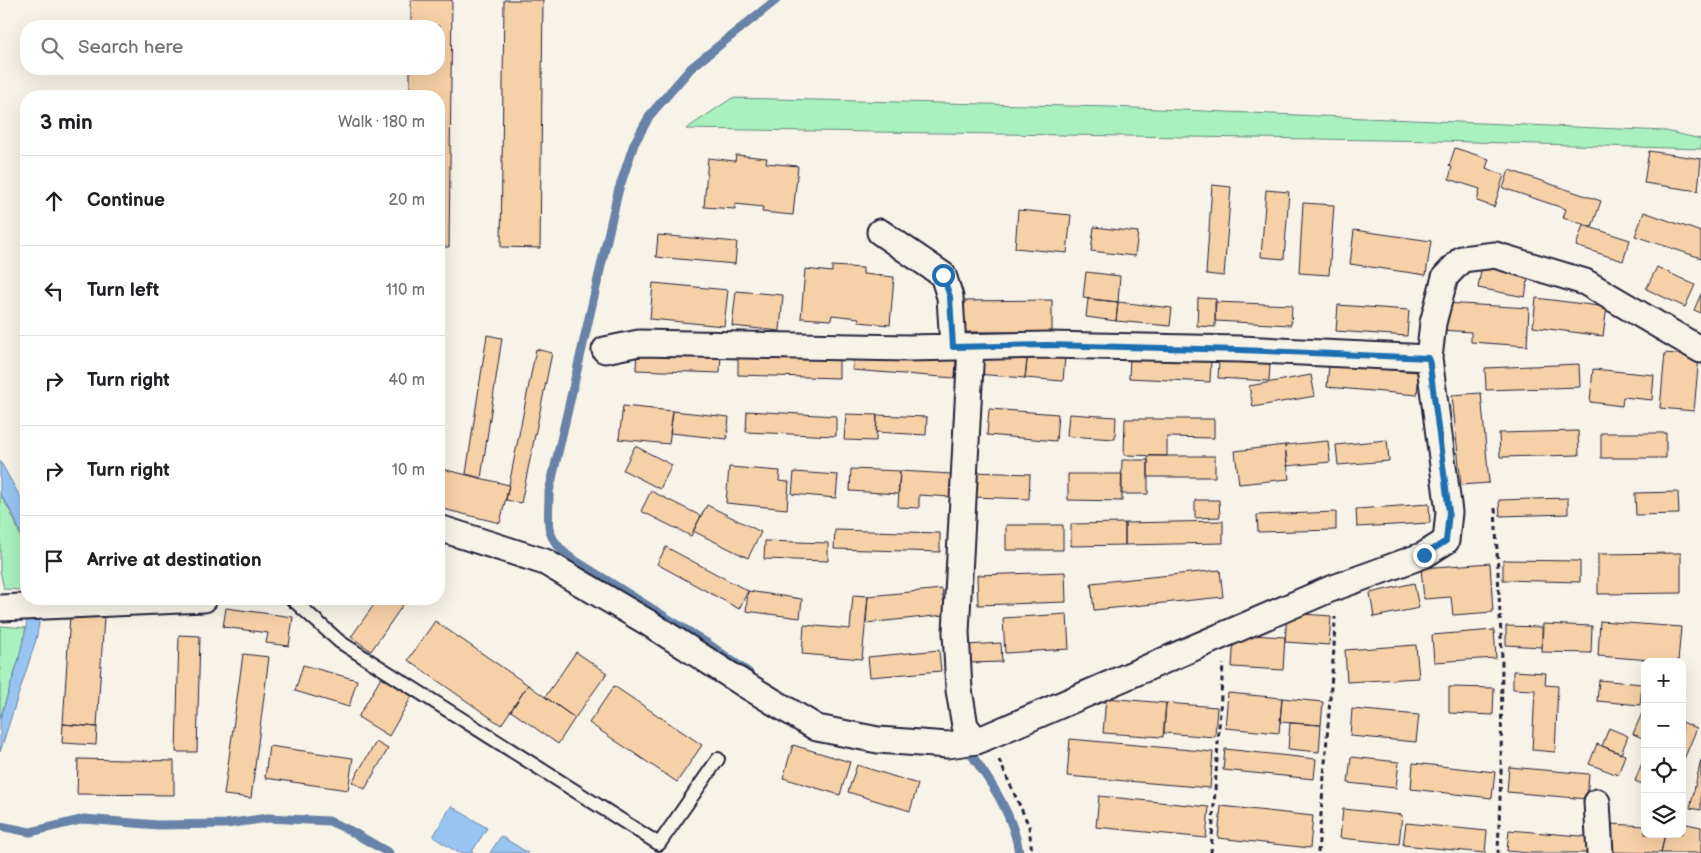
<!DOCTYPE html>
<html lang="en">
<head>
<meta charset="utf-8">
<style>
	:root { --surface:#fff; --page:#f2f2f2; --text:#202124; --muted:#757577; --line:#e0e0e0 }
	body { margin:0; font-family:"Balsamiq Sans",sans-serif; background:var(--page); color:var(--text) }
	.controls { position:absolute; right:15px; bottom:15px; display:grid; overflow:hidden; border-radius:10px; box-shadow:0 5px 20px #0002 }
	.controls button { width:45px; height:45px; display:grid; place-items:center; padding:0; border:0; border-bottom:1px solid var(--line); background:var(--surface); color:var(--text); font:25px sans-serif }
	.stop { position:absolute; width:15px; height:15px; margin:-11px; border:4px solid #1f6fb2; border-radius:50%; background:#fff }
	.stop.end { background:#1f6fb2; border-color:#fff; box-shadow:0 1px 5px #0008 }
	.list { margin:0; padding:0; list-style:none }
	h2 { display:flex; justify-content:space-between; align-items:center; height:65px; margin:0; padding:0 20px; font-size:21px }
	h2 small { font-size:16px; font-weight:400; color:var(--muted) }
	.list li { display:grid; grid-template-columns:32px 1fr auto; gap:15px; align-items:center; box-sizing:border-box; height:90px; padding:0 20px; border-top:1px solid var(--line) }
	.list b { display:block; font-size:19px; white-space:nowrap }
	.list em { font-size:16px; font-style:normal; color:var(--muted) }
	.icon { flex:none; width:28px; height:28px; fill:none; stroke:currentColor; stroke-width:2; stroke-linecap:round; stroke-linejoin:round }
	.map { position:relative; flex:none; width:1701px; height:853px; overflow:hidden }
	.search { position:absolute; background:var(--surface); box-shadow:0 5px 20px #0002; left:20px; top:20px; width:425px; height:55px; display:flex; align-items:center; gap:12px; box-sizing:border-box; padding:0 18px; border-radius:20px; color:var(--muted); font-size:19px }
	.panel { position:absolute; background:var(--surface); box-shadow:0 5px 20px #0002; left:20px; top:90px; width:425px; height:515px; border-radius:20px }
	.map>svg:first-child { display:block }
	.green { fill:#a9f1bf; stroke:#668a7d }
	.water { fill:#97c4f1; stroke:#6883a8 }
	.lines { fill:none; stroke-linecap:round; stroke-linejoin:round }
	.stream { stroke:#6883a8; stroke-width:9 }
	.building { fill:#f6d0a6; stroke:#22223b }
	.service-casing { stroke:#22223b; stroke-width:16 }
	.minor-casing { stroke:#22223b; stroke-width:29 }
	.path { stroke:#22223b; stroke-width:3; stroke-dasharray:5 4; stroke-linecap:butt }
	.service { stroke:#f7f3e8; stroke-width:12 }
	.minor { stroke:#f7f3e8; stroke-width:25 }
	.route { stroke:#1f6fb2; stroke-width:6 }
</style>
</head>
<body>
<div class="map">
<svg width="1701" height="853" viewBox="0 0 1701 853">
	<rect width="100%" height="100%" fill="#f7f3e8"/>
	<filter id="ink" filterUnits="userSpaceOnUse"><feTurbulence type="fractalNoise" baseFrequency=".02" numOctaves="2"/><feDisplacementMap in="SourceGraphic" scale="10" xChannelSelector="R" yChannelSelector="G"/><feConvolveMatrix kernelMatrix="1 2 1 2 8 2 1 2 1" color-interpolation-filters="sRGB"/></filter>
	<g filter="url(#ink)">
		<path class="green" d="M732 98 1111 107 1666 131 1701 139V149L1441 141 686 129Z
			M0 494C22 529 26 550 26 590L4 589 0 571Z
			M1 626 26 628 18 662 0 719V632Z"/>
		<path class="water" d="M0 461 26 507V566L22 538 13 514 0 494Z
			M28 599H40L39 624 36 640 0 752V719L18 662 26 628Z
			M451 806 487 828 471 853H459L433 837Z
			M501 836 528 853H490Z"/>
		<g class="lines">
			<path class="stream" d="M749 673 707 643 568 556C543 534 549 524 549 492L618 192 634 144 650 115 691 68 776 0
				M971 754C992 784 1014 816 1019 853
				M0 826 30 832 84 819 158 825 226 824 268 818 329 821 349 830 389 853"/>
		</g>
		<path class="building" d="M411 0H452L449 247H439V96H410V69H439V26H411Z
			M504 0H543L540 248 501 247Z
			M1455 148 1489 159 1486 168 1504 175 1494 207 1477 201 1480 189 1449 179 1452 167 1449 166Z
			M1649 151 1701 159 1698 191 1644 183Z
			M736 155 767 158 766 163 798 166 793 215 762 212 763 207 735 204V209L704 207 708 158 735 161Z
			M1509 170 1601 201 1592 227 1563 218 1566 209 1503 188Z
			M1212 185 1231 187 1224 276 1206 274Z
			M1266 190 1289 192 1284 259 1261 257Z
			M1303 203 1334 205 1329 275 1299 273Z
			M1018 210 1071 215 1067 253 1015 248Z
			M1644 212 1701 232V258L1635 236Z
			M1583 225 1630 240 1623 261 1576 246Z
			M1094 227 1138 232 1135 256 1091 251Z
			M1354 230 1431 241 1426 275 1350 264Z
			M658 235 737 242 735 264 656 257Z
			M1482 264 1529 273 1525 297 1478 288Z
			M832 266 863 268V274L894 277 890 325 859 322V318L832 315 831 320 801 318 805 269 832 272Z
			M1657 267 1695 285 1685 307 1646 289Z
			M1086 272 1120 276 1118 302 1083 298Z
			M653 283 728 290 724 326 650 319Z
			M736 291 783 295 780 331 732 326Z
			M1701 294V313L1694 310Z
			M1198 298 1216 299 1215 327 1197 326Z
			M1536 298 1607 307 1603 336 1533 327Z
			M1088 299 1118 302 1116 321 1086 317Z
			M1052 300V332H963V301Z
			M1118 302 1172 308 1170 326 1116 321Z
			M1215 302 1292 305 1291 325 1215 321Z
			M1444 303 1529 308 1527 346 1471 342V332L1442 330Z
			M1338 305 1409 310 1407 336 1336 331Z
			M487 335 502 338 481 478 466 474Z
			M536 349 552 353 521 503 506 500Z
			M637 349 721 352 720 373 636 370Z
			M738 352 839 355V378L738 375Z
			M854 352 956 359 955 378 852 370Z
			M1028 353 1065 356 1063 381 1025 378Z
			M1665 353 1699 356 1694 411 1660 408Z
			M978 356 1027 359 1025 378 977 374Z
			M1130 357 1211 360 1210 382 1129 378Z
			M1219 361 1270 363 1269 381 1218 378Z
			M1579 364 1580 387 1486 390 1485 368Z
			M1329 365 1419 372 1417 395 1327 387Z
			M1593 369 1654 375 1652 400 1623 397 1622 406 1590 402Z
			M1311 375 1315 396 1253 407 1249 386Z
			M1481 393 1489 483 1461 485 1452 395Z
			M623 406 673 411 669 444 619 439Z
			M989 409 1058 414 1056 441 987 435Z
			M673 411 729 417 727 439 670 433Z
			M747 411 836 416V436L746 432Z
			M846 414 877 415 876 441 844 440Z
			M1069 414 1116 417 1115 439 1067 436Z
			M877 415 927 417 926 435 876 432Z
			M1125 419H1214V438L1167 437V456L1124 455Z
			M1578 431 1579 455 1500 457 1499 433Z
			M1601 433H1666V458H1601Z
			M1387 440 1389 461 1338 465 1336 445Z
			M1328 441 1330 462 1287 466 1285 445Z
			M1285 445 1289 479 1239 484 1235 451Z
			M635 446 672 465 660 489 623 470Z
			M1148 456H1215V477H1148Z
			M1122 460H1148V494H1121Z
			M439 461H442V469L509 485 500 523 439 508Z
			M729 467 780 471 779 481 789 482 787 509 726 503Z
			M851 469 900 471 898 494 850 491Z
			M900 471 951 474 950 497 919 495V508L898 507Z
			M794 472 838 475 836 498 792 494Z
			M973 472 1030 474 1029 499 972 497Z
			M1068 474H1122V501L1068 500Z
			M651 491 701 516 691 536 641 511Z
			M1678 492 1679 514 1636 515 1635 493Z
			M1568 498V514L1500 516 1499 500Z
			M1195 500H1219L1220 517 1195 518Z
			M1429 504 1430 523 1357 527 1356 509Z
			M707 505 761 532 748 558 693 531Z
			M1336 512V530L1258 532 1257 515Z
			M1223 521V543L1125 545V523Z
			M1125 523V545L1071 546V524Z
			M1006 525H1063V550H1006Z
			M835 530 940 533V552L834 549Z
			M765 541 828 543V561L764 559Z
			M666 547 748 591 739 609 657 564Z
			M1681 553V593L1598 594V554Z
			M1503 560 1580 561V582L1503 580Z
			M1490 563 1493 612 1453 615 1451 597 1424 599 1421 568Z
			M1220 570 1223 597 1094 610 1091 583Z
			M1065 572 1066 602 978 605 977 575Z
			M1414 583 1419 608 1374 617 1370 593Z
			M942 589 945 615 866 623 868 596Z
			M748 591 802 599 800 618 746 611Z
			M853 595 868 596 862 659 802 654 804 625 850 629Z
			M378 599H407L371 651 351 637Z
			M226 608 293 617 289 646 266 643 268 633 223 627Z
			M1287 613 1331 616 1329 645 1285 642Z
			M1067 614 1069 649 1005 653 1003 618Z
			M70 615 104 617 97 727 63 724Z
			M435 621 528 685 501 725 408 660Z
			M1600 621 1681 627 1678 662 1598 656Z
			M1543 624 1592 626 1591 653 1542 652Z
			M1506 626 1542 627V647L1506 645Z
			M1494 630 1496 658 1434 662 1432 635Z
			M1234 634 1285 637 1283 670 1232 667Z
			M179 635 200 636 197 752H176Z
			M1001 643 1002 662 968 663 967 645Z
			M1416 645 1419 678 1347 682 1345 650Z
			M939 650 941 671 870 677 868 657Z
			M576 652 607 673 575 718 545 697Z
			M243 654 269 657 251 798 224 795Z
			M303 665 357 680 349 707 295 691Z
			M1513 671 1546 673 1545 685 1558 686 1555 752 1532 750 1535 690 1513 689Z
			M381 678 412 696 389 736 358 717Z
			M1599 680 1642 684 1640 705 1597 701Z
			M528 685 575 718 558 744 511 711Z
			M614 686 702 745 677 782 589 723Z
			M1449 687 1494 688 1493 715 1449 713Z
			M1228 693 1282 698 1279 733 1225 728Z
			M1106 698 1166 703 1163 737 1103 733Z
			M1282 698 1323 702 1321 725 1280 722Z
			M1166 703 1217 707 1215 737 1164 733Z
			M1645 706V739L1633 734Z
			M1352 709 1419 715 1416 742 1350 736Z
			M1682 722 1697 728 1682 764Z
			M1290 723 1321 725 1319 752 1288 749Z
			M63 724 97 727 96 745 62 743Z
			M1609 728 1628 736 1621 754 1602 746Z
			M1070 739 1213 752 1210 788 1067 776Z
			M376 742 388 749 365 789 352 782Z
			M1597 744 1625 755 1618 775 1589 764Z
			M793 745 850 762 840 795 783 778Z
			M269 746 353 758 348 790 265 778Z
			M1225 749 1316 759 1314 779 1223 770Z
			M1351 757 1399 762 1396 788 1348 783Z
			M78 759 174 761V795L77 794Z
			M1701 760V810L1690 808Z
			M1413 763 1495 772 1492 798 1411 789Z
			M1642 763 1645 764V785L1635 781Z
			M857 765 918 784 910 811 848 792Z
			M1509 767 1589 774 1587 799 1507 792Z
			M1099 796 1209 807 1206 838 1096 827Z
			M1221 806 1313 816 1310 848 1218 838Z
			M1343 809 1402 815 1399 844 1340 838Z
			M1406 823 1487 831 1485 853 1403 845Z
			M1682 823 1701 827V853H1661L1665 834H1682Z
			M1612 824 1645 826V834H1665L1661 853 1610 852Z
			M1509 830 1592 837 1590 853H1528L1507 851Z"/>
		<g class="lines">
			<defs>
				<path id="service" d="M292 599 340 642 659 844 718 759"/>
				<path id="minor" d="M880 232 943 275 950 297 953 347
					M971 347 956 632 959 690 965 726 977 741
					M605 350 639 343 909 348 1048 345 1240 349 1429 358
					M439 528 545 562 647 622 744 684 817 728 878 740 948 745 977 741 1328 590 1424 555 1446 541 1449 512 1429 358 1433 323 1445 277 1462 259 1495 255 1585 282 1701 350
					M0 608 204 599
					M1597 802 1600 853"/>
			</defs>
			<use href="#service" class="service-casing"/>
			<use href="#minor" class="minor-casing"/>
			<path class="path" d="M1495 508 1502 658 1501 771 1498 853
				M999 760 1029 826 1032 853
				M1211 853 1223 664
				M1318 853 1334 648 1335 617"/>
			<use href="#service" class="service"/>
			<use href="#minor" class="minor"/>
		</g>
	</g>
	<g class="lines" filter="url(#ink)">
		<path class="route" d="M943 275 950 297 953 347 1048 345 1240 350 1429 358 1449 512 1446 541 1424 555"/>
	</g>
</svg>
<div class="controls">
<button>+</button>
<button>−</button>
<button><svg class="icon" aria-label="locate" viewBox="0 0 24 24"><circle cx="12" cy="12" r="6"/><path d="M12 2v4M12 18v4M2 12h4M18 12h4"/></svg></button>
<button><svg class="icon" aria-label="layers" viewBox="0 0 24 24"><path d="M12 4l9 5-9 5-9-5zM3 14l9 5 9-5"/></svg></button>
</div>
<div class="stop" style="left:943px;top:275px"></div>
<div class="stop end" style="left:1424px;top:555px"></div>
<div class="search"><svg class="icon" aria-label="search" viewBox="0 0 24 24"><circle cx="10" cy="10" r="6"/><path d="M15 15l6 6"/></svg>Search here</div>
<section class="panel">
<h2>3 min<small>Walk · 180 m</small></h2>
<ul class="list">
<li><svg class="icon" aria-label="ahead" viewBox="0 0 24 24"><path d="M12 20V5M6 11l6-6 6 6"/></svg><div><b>Continue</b></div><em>20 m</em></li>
<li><svg class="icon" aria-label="left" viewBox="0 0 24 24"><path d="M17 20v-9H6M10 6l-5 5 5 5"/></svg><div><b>Turn left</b></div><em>110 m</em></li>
<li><svg class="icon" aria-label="right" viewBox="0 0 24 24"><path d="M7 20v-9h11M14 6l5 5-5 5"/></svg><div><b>Turn right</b></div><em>40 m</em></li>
<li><svg class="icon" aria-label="right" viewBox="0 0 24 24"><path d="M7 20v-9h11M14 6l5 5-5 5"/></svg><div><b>Turn right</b></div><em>10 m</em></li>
<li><svg class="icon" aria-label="arrive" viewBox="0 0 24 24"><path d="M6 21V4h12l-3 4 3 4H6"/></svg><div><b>Arrive at destination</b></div></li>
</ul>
</section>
</div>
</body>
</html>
